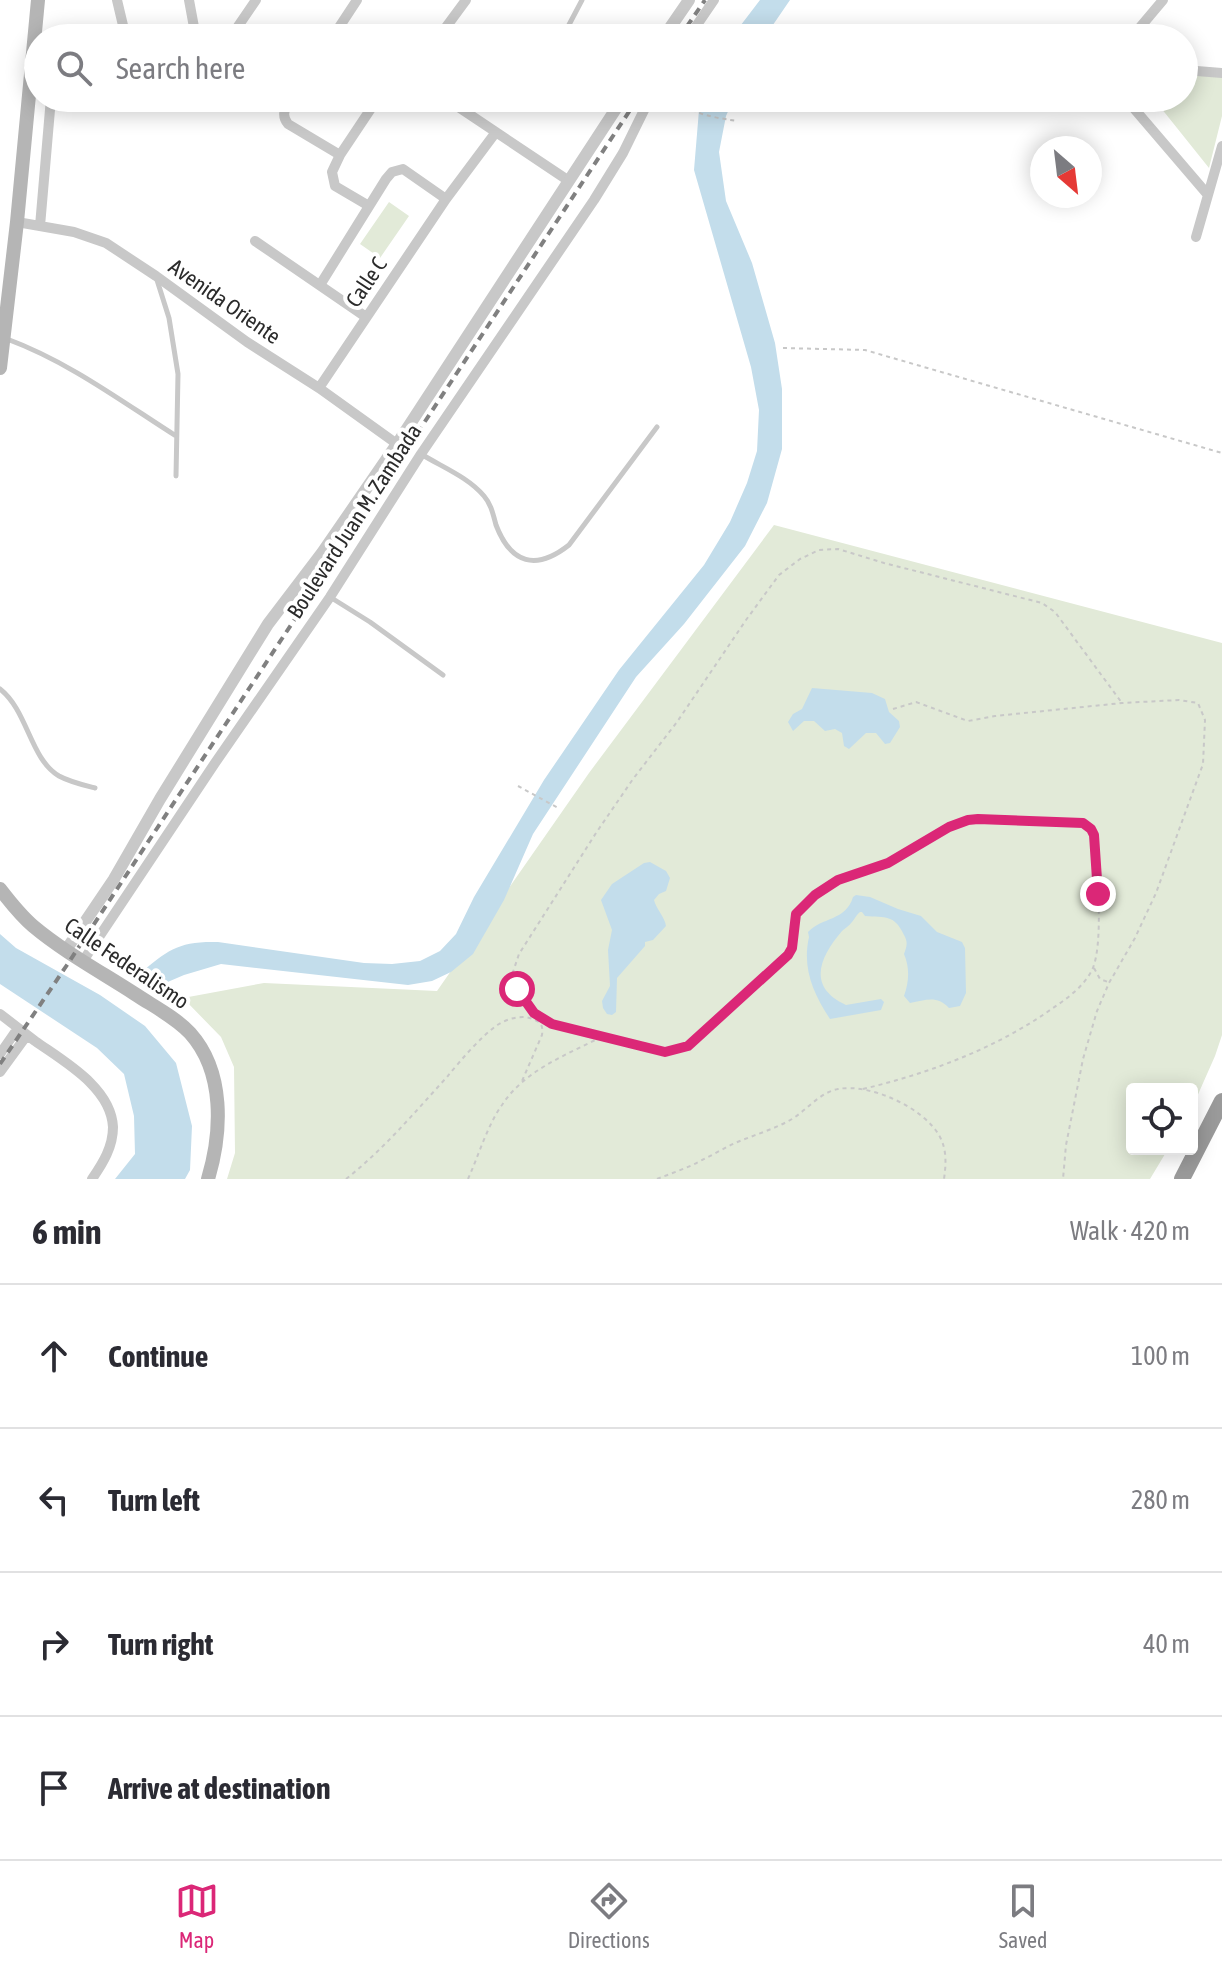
<!DOCTYPE html>
<html lang="en">
<head>
<meta charset="utf-8">
<style>
	:root { --surface:#fff; --page:#f2f2f3; --text:#2b2b33; --muted:#7c7c81; --line:#e1e1e2; --accent:#db2777 }
	body { margin:0; font-family:"Asap Condensed",sans-serif; background:var(--page); color:var(--text) }
	.controls { position:absolute; right:24px; bottom:24px; display:grid; overflow:hidden; border-radius:8px; box-shadow:0 4px 20px #0003 }
	.controls button { width:72px; height:72px; display:grid; place-items:center; padding:0; border:0; border-bottom:2px solid var(--line); background:var(--surface); color:var(--text); font:40px sans-serif }
	.compass { position:absolute; left:1030px; top:136px; width:72px; height:72px; border-radius:50%; background:var(--surface); box-shadow:0 4px 20px #0003; rotate:152deg }
	.stop { position:absolute; width:24px; height:24px; margin:-18px; border:6px solid #db2777; border-radius:50%; background:#fff }
	.stop.end { background:#db2777; border-color:#fff; box-shadow:0 2px 8px #0008 }
	.list { margin:0; padding:0; list-style:none }
	h2 { display:flex; justify-content:space-between; align-items:center; height:104px; margin:0; padding:0 32px; font-size:34px }
	h2 small { font-size:26px; font-weight:400; color:var(--muted) }
	.list li { display:grid; grid-template-columns:52px 1fr auto; gap:24px; align-items:center; box-sizing:border-box; height:144px; padding:0 32px; border-top:2px solid var(--line) }
	.list b { display:block; font-size:30px; white-space:nowrap }
	.list em { font-size:26px; font-style:normal; color:var(--muted) }
	.icon { flex:none; width:44px; height:44px; fill:none; stroke:currentColor; stroke-width:2; stroke-linecap:round; stroke-linejoin:round }
	.map { position:relative; flex:none; width:1222px; height:1179px; overflow:hidden }
	.search { position:absolute; background:var(--surface); box-shadow:0 4px 20px #0003; left:24px; right:24px; top:24px; height:88px; display:flex; align-items:center; gap:20px; box-sizing:border-box; padding:0 28px; border-radius:44px; color:var(--muted); font-size:30px }
	.sheet { height:680px; background:var(--surface) }
	nav { display:flex; justify-content:space-around; align-items:center; box-sizing:border-box; height:112px; border-top:2px solid var(--line); background:var(--surface); font-size:22px; color:var(--muted) }
	nav a { display:grid; justify-items:center; gap:4px }
	nav .on { color:var(--accent) }
	.map>svg:first-child { display:block }
	.green { fill:#e2ead8 }
	.water { fill:#c3ddeb }
	.lines { fill:none; stroke-linecap:round; stroke-linejoin:round }
	.path { stroke:#c8c8c8; stroke-width:2; stroke-dasharray:4 4; stroke-linecap:butt }
	.service { stroke:#c8c8c8; stroke-width:5 }
	.minor { stroke:#c8c8c8; stroke-width:10 }
	.tertiary { stroke:#c8c8c8; stroke-width:12 }
	.secondary { stroke:#b5b5b5; stroke-width:14 }
	.trunk { stroke:#9a9a9a; stroke-width:16 }
	.rail { stroke:#808080; stroke-width:4; stroke-dasharray:8 6; stroke-linecap:butt }
	.route { stroke:#db2777; stroke-width:10 }
	.labels { text-anchor:middle; dominant-baseline:central; stroke-width:8; stroke-linejoin:round; paint-order:stroke }
	.street-label { font-size:22px; fill:#2b2b2b; stroke:#fff }
</style>
</head>
<body>
<div class="map">
<svg width="1222" height="1179" viewBox="0 0 1222 1179">
	<rect width="100%" height="100%" fill="#fff"/>
	<path class="green" d="M1184 72 1222 75V116L1209 168 1153 98H1184Z
		M389 202 409 216 380 258 360 244Z
		M774 525 1222 643V1035L1215 1056 1192 1108V1089H1132V1149H1168L1150 1179H227L235 1153 234 1067 221 1037 183 998 264 983 437 991 589 773Z"/>
	<path class="water" d="M760 0H790L764 38H731Z
		M700 98H734L726 116 719 152 726 201 752 263 775 343 782 389V449L767 503 745 546 684 624 636 677 533 834 504 900 473 954 451 972 432 981 408 985 221 964 184 975 156 987 139 974C168 950 178 941 218 942L364 963 392 964 420 961 440 951 456 934 474 897 544 780 619 670 704 565 730 522 747 483 757 451 759 410 751 367 694 170Z
		M812 688 872 693 885 699 889 712 899 721 900 727 890 743 885 744 876 733H866L849 749 844 746 842 733 835 729 825 731 814 721H804L793 731 788 722 793 714 802 709Z
		M650 862 666 871 670 878 666 891 659 894 654 900C656 909 665 917 666 926L653 940 645 942V946L617 978 616 1012 612 1015 607 1014 603 1008 602 1001 610 986 608 950 612 930 601 900 612 884 644 863Z
		M856 895 870 897 898 909 921 916 937 932 962 942 965 948 966 993 960 1006 949 1008C937 995 926 1000 910 1003L904 996C909 982 910 968 904 954 907 946 908 942 904 935 894 914 886 918 865 916L862 912H860C856 915 855 919 852 922 849 926 845 928 842 931 819 958 807 987 846 1005L881 999 884 1002 881 1010 830 1019C813 993 802 968 809 937L808 932C822 917 846 921 853 897Z
		M0 934 16 948 100 995 145 1026 176 1063 192 1126 190 1170 185 1179H115L135 1154 134 1116 124 1074 97 1048 0 984Z"/>
	<g class="lines">
		<path class="path" d="M671 98C698 115 706 116 737 121
			M783 348 865 350 1222 453
			M893 709 916 702 968 721 995 716 1122 703 1179 700 1198 703 1205 720 1203 764 1156 893 1135 938 1109 983 1097 1011 1083 1059 1066 1145 1063 1179
			M518 786 560 809
			M1094 968 1100 979 1108 982
			M863 1089C930 1073 997 1048 1053 1008 1068 998 1084 986 1092 970 1104 945 1097 871 1095 842 1093 830 1088 824 1075 822L978 819 968 820 949 827 888 863 838 880 815 895 796 914 792 948 788 955 688 1046 665 1052 552 1024 538 1016 525 1002 515 985 513 972 519 954 596 833 633 779 677 722 746 620 779 575 800 559 819 550 838 549 884 563 1042 603 1055 612 1122 703
			M346 1179C384 1149 414 1113 447 1077 460 1061 482 1035 499 1024 509 1018 524 1014 535 1020 542 1023 543 1027 542 1035L522 1081
			M468 1179C478 1157 488 1124 502 1105 524 1071 564 1056 599 1038
			M657 1179C672 1173 688 1168 702 1160 713 1155 724 1148 735 1143 754 1135 775 1129 792 1119 808 1109 819 1093 838 1089 870 1083 925 1108 940 1137 947 1150 946 1165 944 1179"/>
		<path class="service" d="M562 38 582 0
			M470 113 480 98
			M157 280 169 318 178 374 176 476
			M7 339C69 362 121 401 176 436
			M421 454C442 467 468 477 484 496 491 504 493 514 496 525 511 564 536 571 569 545L657 427
			M330 597 370 622 443 675
			M0 689C28 711 30 759 59 776 70 782 83 785 95 788"/>
		<path class="minor" d="M117 0 126 38
			M189 0 196 38
			M339 27 355 38
			M230 38 256 0
			M332 38 357 0
			M438 38 466 0
			M688 38 714 0
			M1131 38 1163 0
			M1184 70 1222 73
			M48 98 141 103 175 98
			M292 98C286 107 280 114 288 124L340 155
			M445 98 569 181
			M1125 98 1208 195
			M369 206 335 186 332 172 340 155 378 98
			M17 222 74 232 106 243 156 276 247 342 319 388 397 444
			M40 226 51 98
			M1196 237 1222 146
			M255 241 366 317
			M320 285 386 179 392 172 403 169 446 199
			M319 388 446 199 496 132
			M83 961 215 763 330 597 421 454 594 200 623 153 650 98
			M0 1014C12 1023 23 1032 35 1041 63 1061 111 1087 113 1127 113 1147 103 1163 92 1179
			M0 1054 18 1028
			M0 1072 27 1035"/>
		<path class="tertiary" d="M663 38 689 0
			M66 950 114 879 160 799 268 624 322 553 397 444 623 98"/>
		<path class="secondary" d="M0 368 17 222 38 0
			M0 889C10 902 20 915 33 926 64 952 101 972 135 994 153 1006 175 1017 190 1033 225 1072 222 1132 208 1179"/>
		<path class="trunk" d="M1182 1179 1222 1101"/>
		<path class="rail" d="M679 38 705 0
			M0 1064 67 965 638 98"/>
	</g>
	<g class="lines">
		<path class="route" d="M517 989 534 1013 552 1024 665 1052 688 1046 788 955 792 948 796 914 815 895 838 880 888 863 949 827 968 820 978 819 1083 823 1091 829 1094 835 1098 894"/>
	</g>
	<g class="labels">
		<g class="street-label">
			<text transform="translate(366 282) rotate(-56)">Calle C</text>
			<text transform="translate(225 301) rotate(35)">Avenida Oriente</text>
			<text transform="translate(354 521) rotate(-57)">Boulevard Juan M. Zambada</text>
			<text transform="translate(127 963) rotate(34)">Calle Federalismo</text>
		</g>
	</g>
</svg>
<div class="controls">
<button><svg class="icon" aria-label="locate" viewBox="0 0 24 24"><circle cx="12" cy="12" r="6"/><path d="M12 2v4M12 18v4M2 12h4M18 12h4"/></svg></button>
</div>
<svg class="compass" viewBox="-18 -18 36 36"><path d="M0-13l5 13h-10z" fill="#e53935"/><path d="M0 13l5-13h-10z" fill="#7c7c81"/></svg>
<div class="stop" style="left:517px;top:989px"></div>
<div class="stop end" style="left:1098px;top:894px"></div>
<div class="search"><svg class="icon" aria-label="search" viewBox="0 0 24 24"><circle cx="10" cy="10" r="6"/><path d="M15 15l6 6"/></svg>Search here</div>
</div>
<section class="sheet">
<h2>6 min<small>Walk · 420 m</small></h2>
<ul class="list">
<li><svg class="icon" aria-label="ahead" viewBox="0 0 24 24"><path d="M12 20V5M6 11l6-6 6 6"/></svg><div><b>Continue</b></div><em>100 m</em></li>
<li><svg class="icon" aria-label="left" viewBox="0 0 24 24"><path d="M17 20v-9H6M10 6l-5 5 5 5"/></svg><div><b>Turn left</b></div><em>280 m</em></li>
<li><svg class="icon" aria-label="right" viewBox="0 0 24 24"><path d="M7 20v-9h11M14 6l5 5-5 5"/></svg><div><b>Turn right</b></div><em>40 m</em></li>
<li><svg class="icon" aria-label="arrive" viewBox="0 0 24 24"><path d="M6 21V4h12l-3 4 3 4H6"/></svg><div><b>Arrive at destination</b></div></li>
</ul>
</section>
<nav>
<a class="on"><svg class="icon" aria-label="map" viewBox="0 0 24 24"><path d="M3 6l6-2 6 2 6-2v14l-6 2-6-2-6 2zM9 4v14M15 6v14"/></svg>Map</a>
<a><svg class="icon" aria-label="directions" viewBox="0 0 24 24"><path d="M12 3l9 9-9 9-9-9zM9 14v-3h6M13 9l2 2-2 2"/></svg>Directions</a>
<a><svg class="icon" aria-label="saved" viewBox="0 0 24 24"><path d="M7 4h10v16l-5-4-5 4z"/></svg>Saved</a>
</nav>
</body>
</html>
